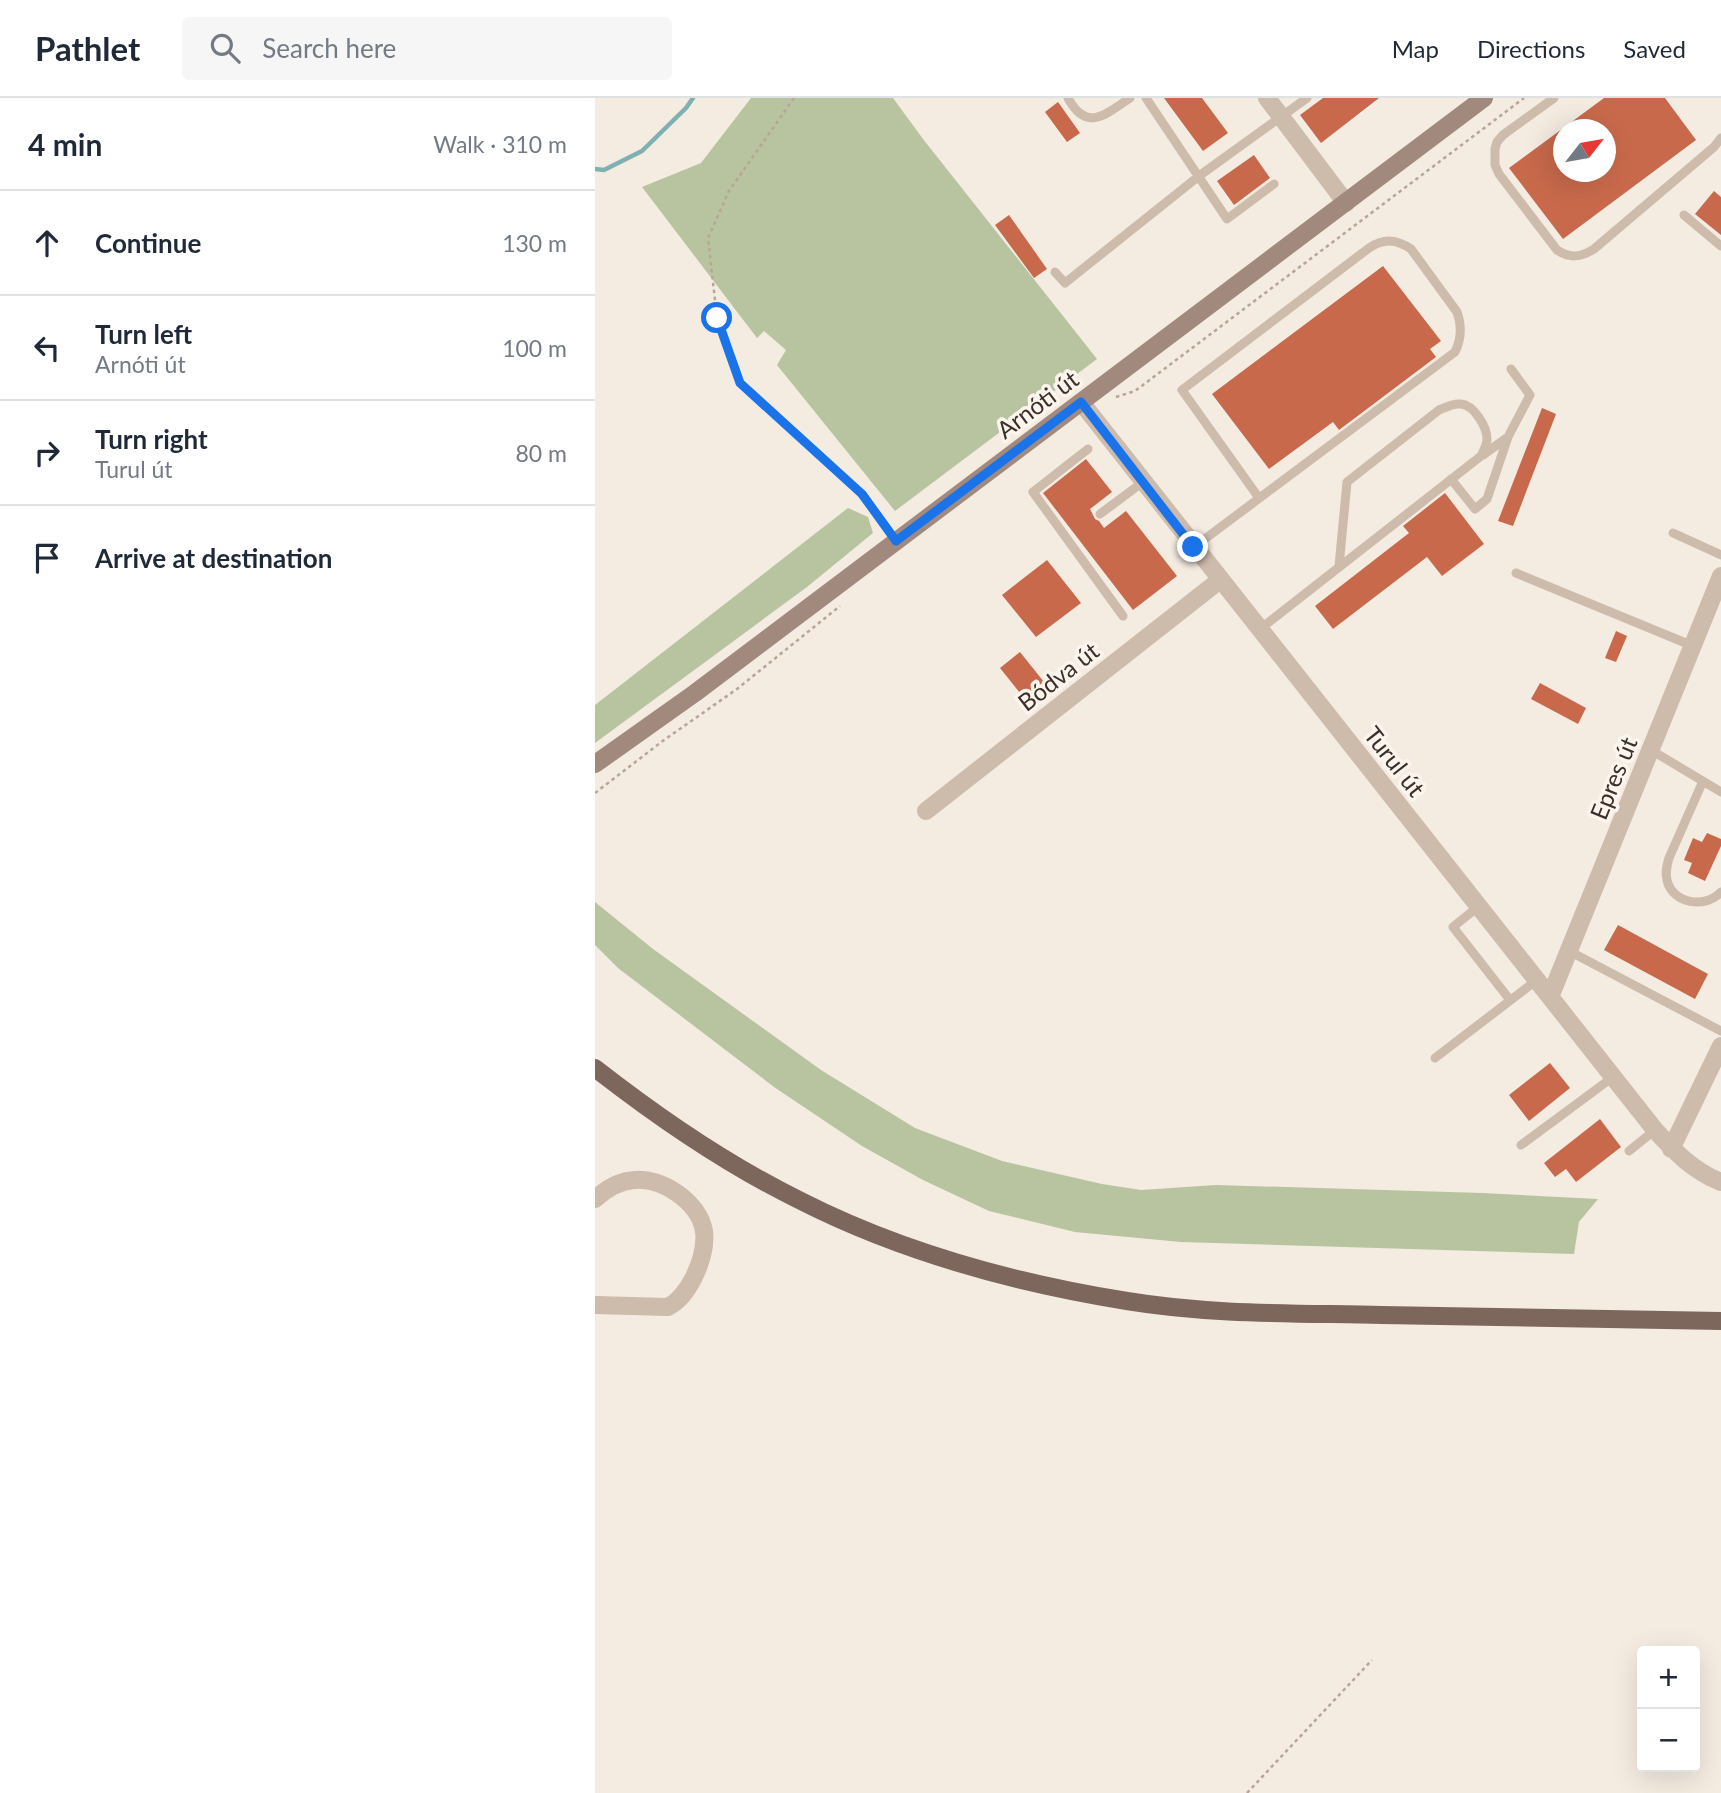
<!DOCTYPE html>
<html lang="en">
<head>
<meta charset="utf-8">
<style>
	:root { --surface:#fff; --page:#f6f6f7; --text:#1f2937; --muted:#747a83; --line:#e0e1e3 }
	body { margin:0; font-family:Lato,sans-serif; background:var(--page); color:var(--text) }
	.controls { position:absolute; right:21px; bottom:21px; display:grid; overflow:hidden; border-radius:7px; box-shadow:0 7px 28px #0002 }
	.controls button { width:63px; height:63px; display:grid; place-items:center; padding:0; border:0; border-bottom:2px solid var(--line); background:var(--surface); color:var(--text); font:35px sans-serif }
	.compass { position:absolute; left:958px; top:21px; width:63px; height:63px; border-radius:50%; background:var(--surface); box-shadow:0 7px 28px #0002; rotate:59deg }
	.stop { position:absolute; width:21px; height:21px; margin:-16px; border:5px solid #1a73e8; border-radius:50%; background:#fff }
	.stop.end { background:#1a73e8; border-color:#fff; box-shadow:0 2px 7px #0008 }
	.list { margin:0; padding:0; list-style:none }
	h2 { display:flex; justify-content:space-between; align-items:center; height:91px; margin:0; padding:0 28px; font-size:30px }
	h2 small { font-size:23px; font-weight:400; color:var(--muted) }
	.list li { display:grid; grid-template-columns:46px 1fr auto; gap:21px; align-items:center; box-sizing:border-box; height:105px; padding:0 28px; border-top:2px solid var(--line) }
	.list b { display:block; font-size:26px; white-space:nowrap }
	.list p { margin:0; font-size:23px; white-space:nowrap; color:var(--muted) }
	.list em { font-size:23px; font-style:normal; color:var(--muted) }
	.icon { flex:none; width:38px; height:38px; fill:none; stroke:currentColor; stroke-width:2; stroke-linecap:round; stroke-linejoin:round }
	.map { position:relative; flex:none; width:1126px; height:1695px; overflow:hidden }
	header { display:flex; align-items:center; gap:42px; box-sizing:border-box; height:98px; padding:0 35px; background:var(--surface); border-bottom:2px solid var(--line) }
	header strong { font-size:33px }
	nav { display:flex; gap:38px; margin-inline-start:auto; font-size:24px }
	.search { width:490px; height:63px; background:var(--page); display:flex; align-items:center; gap:18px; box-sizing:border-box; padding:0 24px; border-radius:7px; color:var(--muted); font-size:26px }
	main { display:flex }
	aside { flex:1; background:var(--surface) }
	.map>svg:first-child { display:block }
	.green { fill:#b8c4a0 }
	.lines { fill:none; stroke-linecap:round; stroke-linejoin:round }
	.stream { stroke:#7fb0b2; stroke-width:4.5 }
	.building { fill:#c8694b; fill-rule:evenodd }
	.path { stroke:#b9a596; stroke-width:2.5; stroke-dasharray:3.5 3.5; stroke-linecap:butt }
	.lane { stroke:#cdbbac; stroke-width:9 }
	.street { stroke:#cdbbac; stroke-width:18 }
	.secondary { stroke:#a18a7d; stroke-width:18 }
	.primary { stroke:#7d675c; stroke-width:18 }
	.route { stroke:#1a73e8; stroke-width:9 }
	.labels { text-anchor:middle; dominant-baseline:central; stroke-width:7; stroke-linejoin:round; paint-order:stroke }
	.street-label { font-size:24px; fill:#3b302b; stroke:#fbf5ee }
</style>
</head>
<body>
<header>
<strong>Pathlet</strong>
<div class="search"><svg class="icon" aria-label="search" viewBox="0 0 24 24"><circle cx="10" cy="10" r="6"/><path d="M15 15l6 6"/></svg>Search here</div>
<nav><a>Map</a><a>Directions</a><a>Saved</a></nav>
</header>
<main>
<aside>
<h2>4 min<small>Walk · 310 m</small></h2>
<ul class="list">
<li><svg class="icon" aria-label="ahead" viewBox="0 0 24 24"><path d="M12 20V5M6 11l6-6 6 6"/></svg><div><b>Continue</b></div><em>130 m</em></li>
<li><svg class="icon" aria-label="left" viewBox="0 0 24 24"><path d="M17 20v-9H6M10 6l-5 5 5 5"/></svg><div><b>Turn left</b><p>Arnóti út</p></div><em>100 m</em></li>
<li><svg class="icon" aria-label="right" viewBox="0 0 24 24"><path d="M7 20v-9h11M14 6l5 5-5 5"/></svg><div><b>Turn right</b><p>Turul út</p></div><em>80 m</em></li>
<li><svg class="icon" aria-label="arrive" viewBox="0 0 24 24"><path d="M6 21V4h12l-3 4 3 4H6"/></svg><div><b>Arrive at destination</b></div></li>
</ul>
</aside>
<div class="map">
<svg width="1126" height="1695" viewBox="0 0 1126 1695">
	<rect width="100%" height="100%" fill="#f4ebe1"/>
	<path class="green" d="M156 0H298L328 41 502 261 300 413 182 267 191 252 169 233 162 240 47 89 106 65Z
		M253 410 273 419 278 435 212 489 0 645V607Z
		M0 804 58 851 226 972 320 1030 407 1063 507 1086 546 1092 621 1087 887 1095 1003 1101 984 1124 979 1156 586 1144 480 1134 394 1113 328 1082 267 1048 179 989 23 870 0 847Z"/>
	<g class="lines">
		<path class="stream" d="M0 71 9 72 47 53 91 10 98 0"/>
	</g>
	<path class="building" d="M569 0H607L633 35 608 53Z
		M728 0H784L726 45 705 17Z
		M1009 0H1070L1101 42 968 141 914 70ZM969 32H1011V74H969Z
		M463 4 485 35 472 44 450 14Z
		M659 57 675 80 639 107 622 83Z
		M1119 93 1126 99V137L1100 116Z
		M414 117 452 171 439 180 400 127Z
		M788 168 846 243 835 251 841 259 744 332 738 324 674 371 617 296Z
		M947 310 961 316 918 428 903 423Z
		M491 361 517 394 495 411 500 421 504 423 509 430 531 413 582 478 538 512 448 395Z
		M850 395 889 446 847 478 832 459 738 531 720 508 814 435 808 428Z
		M452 462 486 505 441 539 407 497Z
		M1021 533 1032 538 1021 564 1010 560Z
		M425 554 449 584 429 600 405 570Z
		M945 585 991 610 983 626 936 601Z
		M1112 735 1126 741V748L1110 783 1093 775 1097 765 1089 762 1098 740 1107 744Z
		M1023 827 1113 876 1100 901 1009 852Z
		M955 965 975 990 934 1023 914 997Z
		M1005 1021 1026 1049 981 1084 971 1071 960 1079 949 1065Z"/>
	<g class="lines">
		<path class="path" d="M199 0 134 93 113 140 122 220 145 285 266 396 291 429
			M521 299 540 293 929 0
			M0 695 69 642 142 591 245 508
			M652 1695 777 1562"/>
		<path class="lane" d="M473 0C492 35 511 16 535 0
			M551 0 632 121 679 86
			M959 0 908 37 902 44 900 51V67L904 76 962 152C975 161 986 159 999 151L1119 49 1126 40
			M1089 117 1126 148
			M460 174 470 185 604 78 712 0
			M493 351 438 394 528 518
			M888 357 913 339 935 297 916 271
			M856 381 880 411 892 401 913 339
			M505 416 548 384
			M1078 435 1126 457
			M599 449 860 254C867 240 867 228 862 214L816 151C801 141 789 140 774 150L587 292 664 400
			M921 475 1098 548
			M665 531 886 358C889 352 892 347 892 341 892 329 879 307 866 306 858 305 851 309 844 312L752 384 744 468
			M1056 652 1126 694
			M1108 683 1074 760C1072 767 1070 774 1072 782 1077 806 1111 811 1126 794
			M884 808 858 829 915 902
			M974 853 1126 933
			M840 960 942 882
			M926 1047 1018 979
			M1034 1053 1060 1032"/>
		<path class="street" d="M672 0 751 105
			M486 304 1060 1032C1080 1054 1098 1073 1126 1084
			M331 713 625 482
			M955 899 1126 478
			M1076 1051 1126 948
			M0 1101C11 1091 24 1083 39 1082 67 1079 104 1104 109 1133 111 1149 105 1167 98 1181 92 1192 85 1203 73 1209L0 1207"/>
		<path class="secondary" d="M0 666 100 595 889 0"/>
		<path class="primary" d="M0 970C64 1020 131 1066 204 1102 306 1154 420 1185 532 1203 616 1217 702 1215 787 1217 900 1219 1013 1221 1126 1223"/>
	</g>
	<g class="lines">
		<path class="route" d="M122 220 145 285 267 396 301 443 486 304 598 449"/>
	</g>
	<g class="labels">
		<g class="street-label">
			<text transform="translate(442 306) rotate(-37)">Arnóti út</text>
			<text transform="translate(463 578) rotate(-38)">Bódva út</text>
			<text transform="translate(800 663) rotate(52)">Turul út</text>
			<text transform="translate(1018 680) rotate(-68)">Epres út</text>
		</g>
	</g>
</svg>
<div class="controls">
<button>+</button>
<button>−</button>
</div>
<svg class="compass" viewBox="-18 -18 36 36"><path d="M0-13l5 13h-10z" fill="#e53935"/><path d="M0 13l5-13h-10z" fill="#747a83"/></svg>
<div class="stop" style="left:122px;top:220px"></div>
<div class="stop end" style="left:598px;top:449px"></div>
</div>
</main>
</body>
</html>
